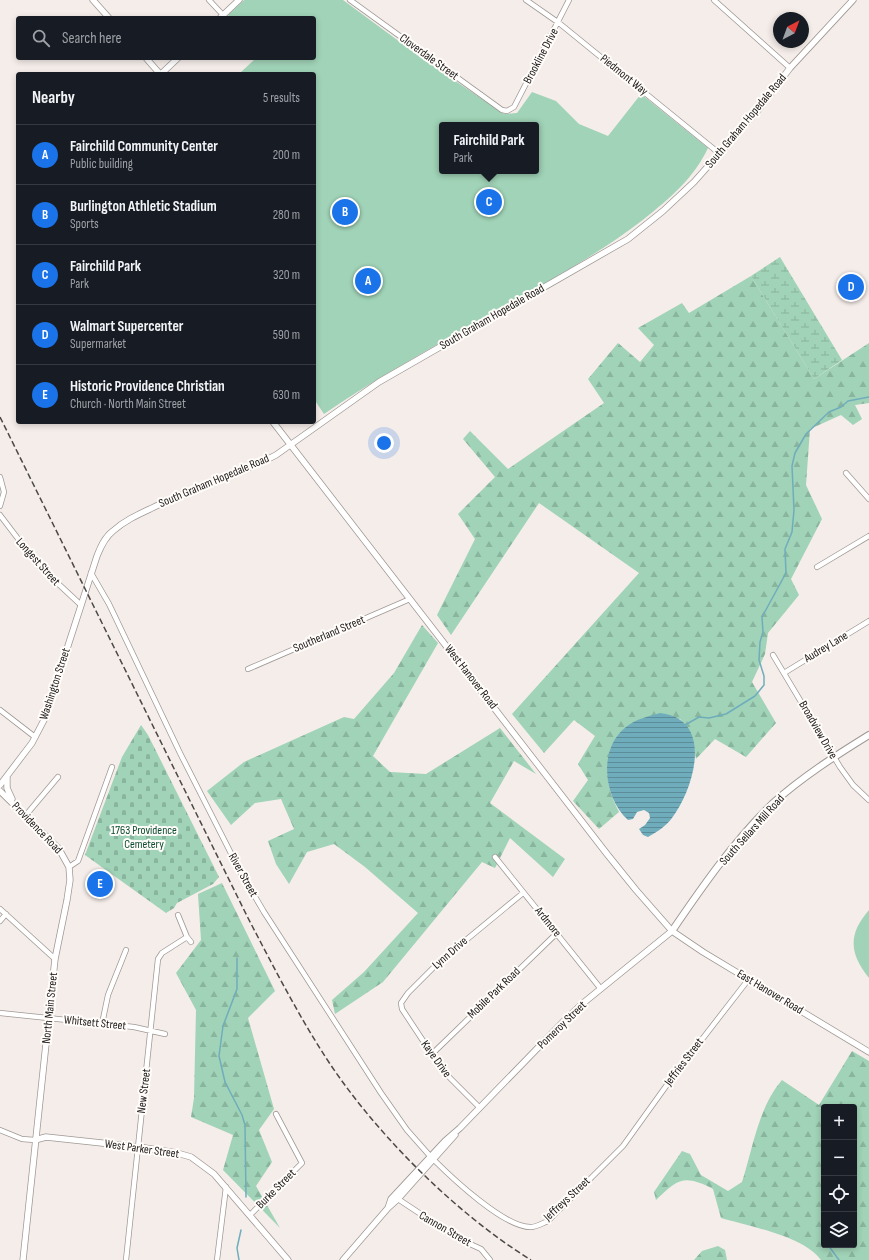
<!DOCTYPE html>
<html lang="en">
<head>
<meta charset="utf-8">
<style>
	:root { --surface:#171b24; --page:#20242c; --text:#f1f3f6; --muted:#9ea1a6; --line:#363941; --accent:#1a73e8 }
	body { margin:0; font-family:"Sofia Sans Condensed",sans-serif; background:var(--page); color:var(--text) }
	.controls { position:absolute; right:12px; bottom:12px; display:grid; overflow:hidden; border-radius:4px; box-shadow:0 2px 6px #0003 }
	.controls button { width:36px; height:36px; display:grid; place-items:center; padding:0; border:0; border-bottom:1px solid var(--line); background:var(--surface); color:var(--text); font:20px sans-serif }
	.compass { position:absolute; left:773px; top:12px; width:36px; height:36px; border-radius:50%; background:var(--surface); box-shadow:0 2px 6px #0003; rotate:41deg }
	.you { position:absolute; left:384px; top:443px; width:14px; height:14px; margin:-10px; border:3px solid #fff; border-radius:50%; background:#1a73e8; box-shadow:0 0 0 6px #1a73e833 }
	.badge { display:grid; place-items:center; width:26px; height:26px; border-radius:50%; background:var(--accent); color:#fff; font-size:13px; font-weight:700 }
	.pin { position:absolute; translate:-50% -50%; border:2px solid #fff; box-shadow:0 1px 4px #0006 }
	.popup { position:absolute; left:439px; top:122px; width:100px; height:52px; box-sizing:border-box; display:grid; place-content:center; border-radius:4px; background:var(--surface); filter:drop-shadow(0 1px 3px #0005); font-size:13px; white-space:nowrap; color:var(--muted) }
	.popup b { font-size:15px; color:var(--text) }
	.popup::after { content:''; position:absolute; left:50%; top:100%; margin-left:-8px; border:8px solid transparent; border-top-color:var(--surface) }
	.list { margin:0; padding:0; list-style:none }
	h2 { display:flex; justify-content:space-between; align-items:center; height:52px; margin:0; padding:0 16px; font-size:17px }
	h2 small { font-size:13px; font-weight:400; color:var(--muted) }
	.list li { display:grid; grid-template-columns:26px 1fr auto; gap:12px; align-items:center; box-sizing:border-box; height:60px; padding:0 16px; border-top:1px solid var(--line) }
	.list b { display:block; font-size:15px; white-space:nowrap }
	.list p { margin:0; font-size:13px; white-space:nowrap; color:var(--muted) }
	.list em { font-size:13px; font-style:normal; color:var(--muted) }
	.icon { flex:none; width:22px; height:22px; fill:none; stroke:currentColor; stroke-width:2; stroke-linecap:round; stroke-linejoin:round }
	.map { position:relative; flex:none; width:869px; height:1260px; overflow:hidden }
	.search { position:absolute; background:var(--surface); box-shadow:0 2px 6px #0003; left:16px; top:16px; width:300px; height:44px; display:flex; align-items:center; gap:10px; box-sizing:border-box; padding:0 14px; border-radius:4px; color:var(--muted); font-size:15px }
	.panel { position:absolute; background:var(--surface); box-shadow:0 2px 6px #0003; left:16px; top:72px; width:300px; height:352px; border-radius:4px }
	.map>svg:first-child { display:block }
	.green { fill:#a0d3b7; fill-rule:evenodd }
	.forest { fill:url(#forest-firs); fill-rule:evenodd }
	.wetland { fill:url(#wetland-marsh) }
	.cemetery { fill:url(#cemetery-stones) }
	.water { fill:url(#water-rules) }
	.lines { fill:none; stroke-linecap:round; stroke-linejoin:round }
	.stream { stroke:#70adbc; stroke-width:1.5 }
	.minor-casing { stroke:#9f9894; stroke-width:6 }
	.tertiary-casing { stroke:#9f9894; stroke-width:7 }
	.secondary-casing { stroke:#9f9894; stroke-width:8 }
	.minor { stroke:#fff; stroke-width:4.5 }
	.tertiary { stroke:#fff; stroke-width:5.5 }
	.secondary { stroke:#fff; stroke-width:6 }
	.rail { stroke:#4b4845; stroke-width:1.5; stroke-dasharray:6 3; stroke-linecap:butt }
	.labels { text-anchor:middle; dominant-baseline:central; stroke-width:4; stroke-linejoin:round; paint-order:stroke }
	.street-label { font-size:12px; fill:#1a1816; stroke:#fffcfa }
	.park-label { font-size:12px; fill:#0d4c32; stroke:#fffcfa }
</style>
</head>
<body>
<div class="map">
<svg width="869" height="1260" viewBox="0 0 869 1260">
	<defs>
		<pattern id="forest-firs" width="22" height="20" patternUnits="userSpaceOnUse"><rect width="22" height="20" fill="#a0d3b7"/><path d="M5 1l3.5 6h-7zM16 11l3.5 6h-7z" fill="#89b49d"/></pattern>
		<pattern id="wetland-marsh" width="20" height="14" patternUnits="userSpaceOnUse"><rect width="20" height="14" fill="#a0d3b7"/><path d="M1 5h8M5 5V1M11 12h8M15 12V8" fill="none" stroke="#89b49d"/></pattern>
		<pattern id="cemetery-stones" width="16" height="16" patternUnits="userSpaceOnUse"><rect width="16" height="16" fill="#a0d3b7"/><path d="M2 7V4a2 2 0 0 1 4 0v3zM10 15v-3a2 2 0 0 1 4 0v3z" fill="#89b49d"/></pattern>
		<pattern id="water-rules" width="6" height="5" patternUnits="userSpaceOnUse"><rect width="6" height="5" fill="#70adbc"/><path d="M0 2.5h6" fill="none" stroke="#5b8c98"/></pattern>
	</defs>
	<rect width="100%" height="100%" fill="#f5ede9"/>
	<path class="green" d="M244 0H343L423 59 504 114 517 113 532 92 556 101 579 124 608 136 641 94 708 148C694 178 669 199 644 219 595 257 541 285 487 316 432 348 376 378 324 414L314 399V74H239L256 58H314V18H230L228 15ZM442 125H536V171H442Z
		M869 910V978C849 953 848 934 869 910Z"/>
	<path class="forest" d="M751 276 814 379 869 343V403L855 405 862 419 853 425 841 415 810 429 806 485 822 519 791 579 799 595 768 633 765 654 752 682 776 723 746 757 715 739 696 759C693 743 692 731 680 719L618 735C604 765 604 783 619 812L599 829 573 801 588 780 578 764 595 736 574 720 544 753 512 714 639 573 539 503 451 635 437 615 475 539 458 514 495 477 463 439 470 431 508 469 604 403 588 379 618 343 640 362 654 345 638 328 682 303 689 313Z
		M422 625 438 643 373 756 390 772 426 774 500 728 536 774 514 761 490 803 565 859 553 877 510 838 495 868 482 862 383 982 335 1014 332 1000 364 972 418 913 365 867 334 844 307 852 289 884 276 864 268 841 294 829 281 799 255 803 231 825 207 791 244 762 344 717 354 719 394 673Z
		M222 883 275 991 248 1018 274 1109 259 1130 272 1162 256 1186 280 1228 223 1170 233 1135 191 1117 194 1098 196 1010 176 973 201 940 198 894Z
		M852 1051 869 1061V1260H821C804 1236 748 1226 721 1218L713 1189C684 1174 678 1179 656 1200L654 1192 682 1151 690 1154 701 1175 728 1191 742 1182C753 1148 758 1108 782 1080L819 1105ZM824 1107H854V1245H824Z
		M718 1246 725 1250 727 1260H694L702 1251Z"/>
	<path class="wetland" d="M780 257 842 360 814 379 751 276Z"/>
	<path class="cemetery" d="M141 725 148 735 219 877 213 884 177 903 174 908 166 913 85 855 122 757Z"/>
	<path class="water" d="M660 713C715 719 694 789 672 818 666 826 657 832 648 837L643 835 639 829 645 825 650 818 649 813 644 810 637 812 633 819 628 820C603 798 598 748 626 727 636 719 649 716 660 713Z"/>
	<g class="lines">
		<path class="stream" d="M685 725 699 717 709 718 726 714 755 696 764 685V676L759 660 760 642 763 632 762 617 786 573 785 549 792 532 794 510 792 466 795 453 806 434 829 412 841 407 848 401 869 397
			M237 958V989L223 1026 219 1056 225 1082 242 1115 245 1125 246 1197
			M828 1245 839 1260
			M239 1260 237 1248 241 1230"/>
		<defs>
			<path id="minor" d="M209 0 223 15
				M350 0 502 110 507 111 514 107 569 0
				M526 0 559 23 720 154
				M714 0 790 68
				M846 473 869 499
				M0 477 4 492 0 506
				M0 515 38 565 81 605
				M817 567 869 536
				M91 573 109 604 180 753 241 873 264 912 381 1093 407 1130 430 1156
				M773 655 840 767 853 785 869 800
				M248 669 410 599
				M784 673 869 621
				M0 710 35 737
				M26 815 58 777
				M495 857 601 989
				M69 867 78 861 112 767
				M0 909 55 959
				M178 915 187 937 191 942
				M0 921 6 914
				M0 1013 134 1027 165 1034
				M102 1024 108 995 126 950
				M432 1054 557 933
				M480 1108 443 1071 402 1009 401 1003 408 993 437 964 523 893
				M0 1130 22 1139 35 1140
				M434 1160C452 1178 505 1228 531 1227 536 1227 543 1223 548 1221L623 1146 669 1082 748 980
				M398 1199 457 1238 481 1249 490 1260
				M250 1215 302 1163 276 1114
				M126 1260 158 959 162 953 187 937
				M217 1260 226 1187"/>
			<path id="tertiary" d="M93 0 109 18
				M220 18 239 0
				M146 58 160 74
				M161 74 178 58
				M273 422 607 854 636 890 672 931 703 952 869 1052
				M7 777V788L12 799
				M0 785 32 743 44 720 97 556C101 546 105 537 113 531 124 521 137 515 150 509 191 488 236 476 276 455L379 382 628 239 663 211 694 182 758 110 790 68 853 0
				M0 791 59 849 69 867 70 880 67 900 55 959 23 1260
				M35 1140 46 1137 139 1147 177 1153 191 1157 214 1174 288 1260
				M388 1208 391 1199 445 1141 460 1128 564 1021 582 1004 672 931
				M343 1260 388 1208 398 1199 455 1135"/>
			<path id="secondary" d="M672 931C702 887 734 841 772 804 802 777 835 756 869 735"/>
		</defs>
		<use href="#minor" class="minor-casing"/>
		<use href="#tertiary" class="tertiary-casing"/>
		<use href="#secondary" class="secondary-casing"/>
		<use href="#minor" class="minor"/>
		<use href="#tertiary" class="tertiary"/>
		<use href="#secondary" class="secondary"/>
		<path class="rail" d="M0 417 248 918C271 962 294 1007 321 1050 369 1127 453 1212 531 1260"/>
	</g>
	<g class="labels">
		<g class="street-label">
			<text transform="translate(541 56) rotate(-62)">Brookline Drive</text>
			<text transform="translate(429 57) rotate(36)">Cloverdale Street</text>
			<text transform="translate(624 75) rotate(39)">Piedmont Way</text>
			<text transform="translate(746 121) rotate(-50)">South Graham Hopedale Road</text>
			<text transform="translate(492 317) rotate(-30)">South Graham Hopedale Road</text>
			<text transform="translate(214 481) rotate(-23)">South Graham Hopedale Road</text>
			<text transform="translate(38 562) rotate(48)">Longest Street</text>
			<text transform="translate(329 634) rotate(-23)">Southerland Street</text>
			<text transform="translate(826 647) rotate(-31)">Audrey Lane</text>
			<text transform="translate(471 677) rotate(52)">West Hanover Road</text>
			<text transform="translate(55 684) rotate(-72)">Washington Street</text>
			<text transform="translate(818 730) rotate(60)">Broadview Drive</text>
			<text transform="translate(37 828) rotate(46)">Providence Road</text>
			<text transform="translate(752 830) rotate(-48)">South Sellars Mill Road</text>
			<text transform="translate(243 875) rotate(61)">River Street</text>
			<text transform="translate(548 922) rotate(51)">Ardmore</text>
			<text transform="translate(450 953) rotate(-41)">Lynn Drive</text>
			<text transform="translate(770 992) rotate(31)">East Hanover Road</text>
			<text transform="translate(494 993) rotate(-44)">Mobile Park Road</text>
			<text transform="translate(50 1008) rotate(-84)">North Main Street</text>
			<text transform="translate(95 1023) rotate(6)">Whitsett Street</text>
			<text transform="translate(562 1025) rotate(-44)">Pomeroy Street</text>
			<text transform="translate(436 1059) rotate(54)">Kaye Drive</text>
			<text transform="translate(684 1062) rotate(-53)">Jeffries Street</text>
			<text transform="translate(144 1091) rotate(-83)">New Street</text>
			<text transform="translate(142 1149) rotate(8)">West Parker Street</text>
			<text transform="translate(276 1189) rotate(-45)">Burke Street</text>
			<text transform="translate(567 1199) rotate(-43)">Jeffreys Street</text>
			<text transform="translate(445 1229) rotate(30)">Cannon Street</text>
		</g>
		<g class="park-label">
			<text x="144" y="830">1763 Providence<tspan x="144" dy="14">Cemetery</tspan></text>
		</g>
	</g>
</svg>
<div class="controls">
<button>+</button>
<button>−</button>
<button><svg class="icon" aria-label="locate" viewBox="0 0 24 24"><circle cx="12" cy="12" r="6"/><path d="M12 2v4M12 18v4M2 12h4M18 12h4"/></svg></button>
<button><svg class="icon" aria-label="layers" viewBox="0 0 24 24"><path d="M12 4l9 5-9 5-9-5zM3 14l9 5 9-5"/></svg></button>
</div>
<svg class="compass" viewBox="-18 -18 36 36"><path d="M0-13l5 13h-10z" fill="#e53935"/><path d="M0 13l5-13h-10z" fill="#9ea1a6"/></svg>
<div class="you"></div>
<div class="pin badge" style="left:368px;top:281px">A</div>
<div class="pin badge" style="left:345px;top:212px">B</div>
<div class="pin badge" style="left:489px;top:202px">C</div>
<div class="popup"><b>Fairchild Park</b>Park</div>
<div class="pin badge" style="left:851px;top:287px">D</div>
<div class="pin badge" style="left:100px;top:884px">E</div>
<div class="search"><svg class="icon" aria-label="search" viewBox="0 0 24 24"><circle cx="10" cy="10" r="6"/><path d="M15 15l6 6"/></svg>Search here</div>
<section class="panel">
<h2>Nearby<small>5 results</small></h2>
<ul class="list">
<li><span class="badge">A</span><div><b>Fairchild Community Center</b><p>Public building</p></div><em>200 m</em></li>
<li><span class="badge">B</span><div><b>Burlington Athletic Stadium</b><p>Sports</p></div><em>280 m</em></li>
<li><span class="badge">C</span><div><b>Fairchild Park</b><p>Park</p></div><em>320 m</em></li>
<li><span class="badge">D</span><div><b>Walmart Supercenter</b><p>Supermarket</p></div><em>590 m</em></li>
<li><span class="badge">E</span><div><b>Historic Providence Christian</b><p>Church · North Main Street</p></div><em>630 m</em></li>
</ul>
</section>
</div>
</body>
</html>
